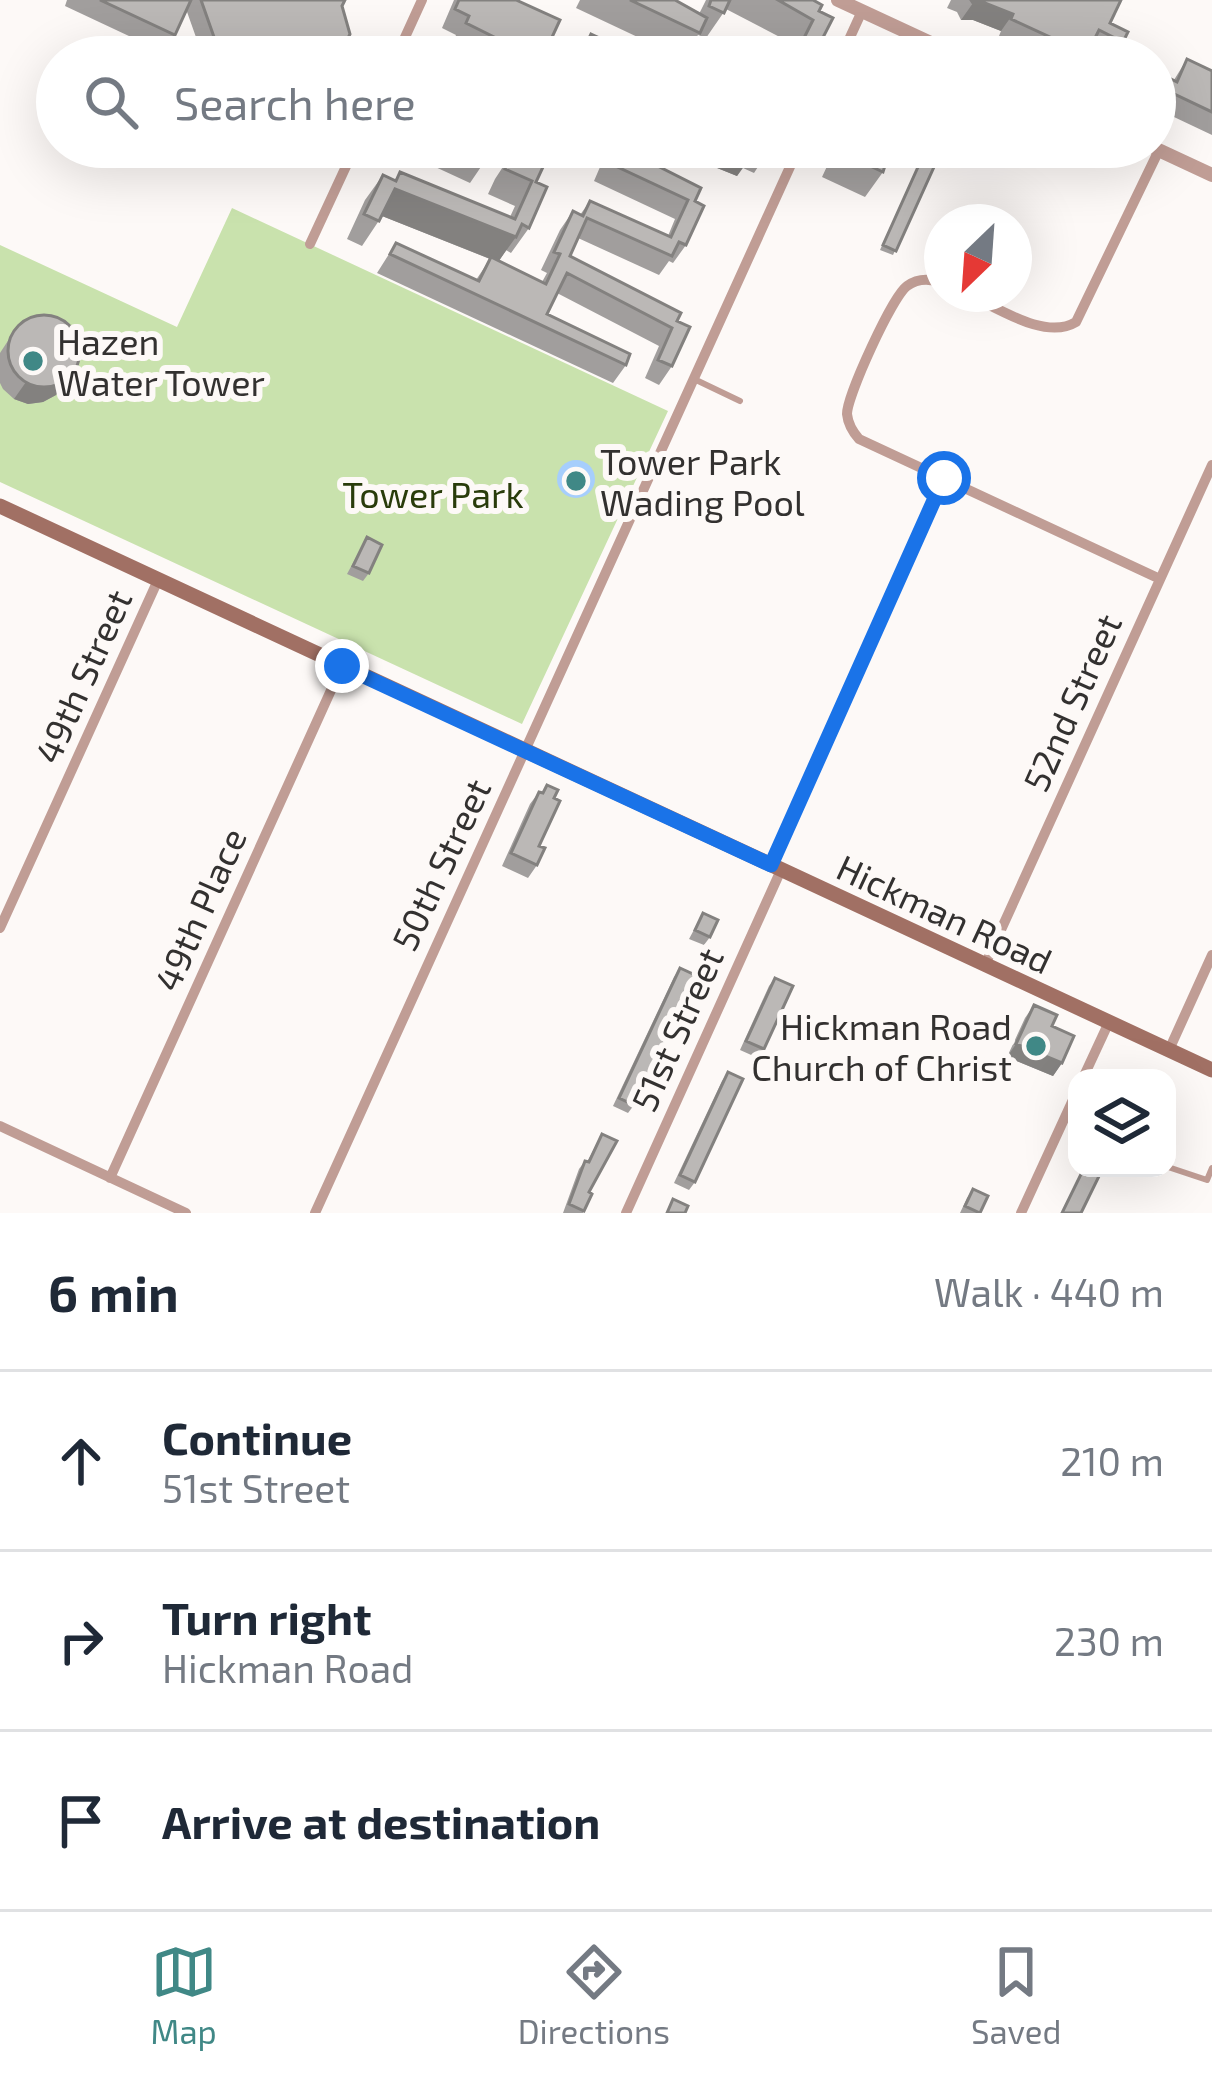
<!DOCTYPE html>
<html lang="en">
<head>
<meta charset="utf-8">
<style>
	:root { --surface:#fff; --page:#f6f6f7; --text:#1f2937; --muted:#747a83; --line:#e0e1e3; --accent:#408886 }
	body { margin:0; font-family:"Exo 2",sans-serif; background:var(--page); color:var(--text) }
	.controls { position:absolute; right:36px; bottom:36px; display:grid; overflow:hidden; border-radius:24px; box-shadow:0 12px 48px #0002 }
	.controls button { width:108px; height:108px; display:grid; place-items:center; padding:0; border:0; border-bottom:3px solid var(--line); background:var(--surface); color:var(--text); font:60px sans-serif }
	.compass { position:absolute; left:924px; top:204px; width:108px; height:108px; border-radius:50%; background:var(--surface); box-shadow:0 12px 48px #0002; rotate:205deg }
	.stop { position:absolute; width:36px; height:36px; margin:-27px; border:9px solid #1a73e8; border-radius:50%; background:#fff }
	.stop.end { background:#1a73e8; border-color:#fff; box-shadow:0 3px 12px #0008 }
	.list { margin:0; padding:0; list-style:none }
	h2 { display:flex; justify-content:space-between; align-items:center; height:156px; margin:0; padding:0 48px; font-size:51px }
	h2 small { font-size:39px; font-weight:400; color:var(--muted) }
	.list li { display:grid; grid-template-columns:78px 1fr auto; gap:36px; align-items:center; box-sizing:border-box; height:180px; padding:0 48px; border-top:3px solid var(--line) }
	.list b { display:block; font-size:45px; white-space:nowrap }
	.list p { margin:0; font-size:39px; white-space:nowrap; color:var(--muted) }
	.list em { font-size:39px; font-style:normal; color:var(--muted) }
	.icon { flex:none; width:66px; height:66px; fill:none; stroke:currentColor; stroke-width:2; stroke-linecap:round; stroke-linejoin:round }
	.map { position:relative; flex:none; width:1212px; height:1213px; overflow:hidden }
	.search { position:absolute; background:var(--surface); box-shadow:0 12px 48px #0002; left:36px; right:36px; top:36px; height:132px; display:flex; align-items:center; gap:30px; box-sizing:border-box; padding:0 42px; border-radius:66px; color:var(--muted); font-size:45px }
	.sheet { height:696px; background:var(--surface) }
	nav { display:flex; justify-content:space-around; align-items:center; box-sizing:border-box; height:168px; border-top:3px solid var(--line); background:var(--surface); font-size:33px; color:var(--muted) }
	nav a { display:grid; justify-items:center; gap:6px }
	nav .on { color:var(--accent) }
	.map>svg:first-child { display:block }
	.green { fill:#c9e2ad }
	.water { fill:#a6cefc }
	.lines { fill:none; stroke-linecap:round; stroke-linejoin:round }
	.service { stroke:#c09d95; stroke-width:6 }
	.minor { stroke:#c09d95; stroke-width:10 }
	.tertiary { stroke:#c09d95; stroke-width:14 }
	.secondary { stroke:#a17064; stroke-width:15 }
	.wall { fill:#a19e9d }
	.shaded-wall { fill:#83817f }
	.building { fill:#bbb8b6; stroke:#83817f; stroke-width:3 }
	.route { stroke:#1a73e8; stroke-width:15 }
	.poi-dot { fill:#408886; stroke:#fdf9f7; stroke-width:4.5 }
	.labels { text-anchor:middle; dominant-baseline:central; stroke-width:12; stroke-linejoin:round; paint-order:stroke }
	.poi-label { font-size:36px; fill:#333130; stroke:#fdf9f7; text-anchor:start }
	.park-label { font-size:36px; fill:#293c0b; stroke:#fdf9f7 }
	.street-label { font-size:36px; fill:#333130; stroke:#fdf9f7 }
</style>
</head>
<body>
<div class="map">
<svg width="1212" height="1213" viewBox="0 0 1212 1213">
	<rect width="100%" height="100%" fill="#fdf9f7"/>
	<path class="green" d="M232 208 668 411 522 724 0 482V245L177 327Z"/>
	<path class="water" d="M557 479a19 19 0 1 1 38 0a19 19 0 1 1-38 0Z"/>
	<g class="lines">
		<path class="service" d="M694 379 740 401
			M1168 1167 1207 1180 1212 1168"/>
		<path class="minor" d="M396 57 422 0
			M841 57 862 11
			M310 244 355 147
			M942 283C929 278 918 278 907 286 892 297 847 396 847 414 848 424 852 431 859 439L1160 579
			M967 294C997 307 1045 341 1076 322L1159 150
			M771 865 944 478
			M0 928 158 580
			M985 965 1212 465
			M1169 1050 1212 955
			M1083 1078 1109 1022
			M0 1126 186 1213
			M110 1178 342 666
			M315 1213 799 147
			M626 1213 781 870
			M1021 1213 1077 1091"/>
		<path class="tertiary" d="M838 0 961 57
			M1152 147 1212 175"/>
		<path class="secondary" d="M0 506 1212 1070"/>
	</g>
	<path class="wall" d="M67 0H345L342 6 339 57H203L186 9 175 35 163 52 65 6Z
		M454 0H516L547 48 566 57H480L453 42 456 35 442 28Z
		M580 0H675L699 14 706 0H813L819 11 813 57H789L795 45 726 9 706 38 698 35 683 57H680L576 8Z
		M951 0H1121L1110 23 1123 42 1112 57H1107L1090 49 1085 57H1043L999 36 1001 31 973 20H961L957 12 947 8Z
		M591 34 641 57H575Z
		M1187 59 1212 71V135L1155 108 1159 96 1171 79 1174 80Z
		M430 147H492L487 158 470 183 431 165 437 153 429 149Z
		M529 147H547L543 153Z
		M598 147H620L695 201 686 245 673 263 669 261 659 275 578 238 570 256 677 321 672 366 659 385 645 378 659 346 557 293 547 314 626 365 613 383 377 273 396 243 476 280 490 259 382 216 362 246 347 239 365 200 383 175 394 181 400 172 510 217 515 206 488 194 495 179 512 153 536 182 529 228 511 253 506 250 499 261 542 282 547 273 541 270 560 230 573 211 580 215 590 201 668 236 675 219 594 181 600 167 591 162Z
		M665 147H771L754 173 743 168 737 176Z
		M836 147H891L883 172 865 197 822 177Z
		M926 147H943L893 255 880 250Z
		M15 330 77 365 56 395 43 402 28 404 14 399 3 389 0 383V353Z
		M367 537 369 573 363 581 347 574Z
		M547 785 554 798 539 846 537 865 528 878 502 866 530 804 539 792 542 793Z
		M703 913 710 937 704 945 689 939Z
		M680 968 634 1105 628 1113 613 1106 674 977Z
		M775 978 764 1049 758 1058 740 1050 769 986Z
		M1034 1005 1052 1026 1062 1063 1053 1076 1007 1057 1025 1018Z
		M728 1072 695 1182 689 1190 674 1183 722 1081Z
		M602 1134 589 1192 592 1194 583 1213H563L579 1169 585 1161 587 1162Z
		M973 1189 980 1213H960L967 1198Z"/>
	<path class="shaded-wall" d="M973 3H985L1013 14 1001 31 973 20H961Z
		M665 147H724L750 157 737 176Z
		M395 189 516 237 498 262 377 214Z
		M68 378 56 395 43 402 28 404 14 399 26 382Z
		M1016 1044 1062 1063 1053 1076 1007 1057Z"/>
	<path class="building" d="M100 0H191L175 35Z
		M201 0H345L342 6 350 34 339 57H221Z
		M459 0H516L560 20 547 48 566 57H528L493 40 494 37 466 23 469 16 455 9Z
		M630 0H675L707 18 700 33Z
		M711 0H730L724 13 709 6Z
		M778 0H813L822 5 819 11 833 18 813 57H791L795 49 798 50 813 20Z
		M971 0H1121L1110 23 1128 32 1123 42 1099 30 1087 54 1011 19 1013 14 985 3H973Z
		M591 34 641 57H612L599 51 597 57H580Z
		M1187 59 1212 71V112L1166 90 1171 79 1177 82Z
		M464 147H492L487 158Z
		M611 147H620L701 188 695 201 704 206 686 245 679 242 672 256 587 218 570 256 681 313 677 321 690 327 672 366 658 360 672 328 567 273 547 314 630 354 626 365 390 254 396 243 479 281 491 257 546 284 560 254 554 252 573 211 583 216 590 201 671 237 688 200 607 162 613 148Z
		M724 147H771L767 155 755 149 750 157Z
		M842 147H891L883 172 840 152Z
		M927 147H943L896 251 883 245Z
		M512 153 543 167 536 182 547 187 529 228 522 224 516 237 395 189 379 221 364 214 383 175 396 181 400 172 515 219 532 181 505 169Z
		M8 351a36 36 0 1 1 72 0a36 36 0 1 1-72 0Z
		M367 537 382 545 369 573 353 566Z
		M547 785 558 790 554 798 560 801 539 846 545 848 537 865 511 853 539 792 543 793Z
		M703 913 718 920 710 937 695 930Z
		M680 968 695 975 634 1105 619 1098Z
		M775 978 793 986 764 1049 746 1041Z
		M1034 1005 1057 1015 1052 1026 1074 1036 1062 1063 1016 1044Z
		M728 1072 743 1079 695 1182 680 1175Z
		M602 1134 617 1141 589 1192 592 1194 584 1211 569 1204 585 1161 589 1162Z
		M1084 1168H1103L1081 1213H1062Z
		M973 1189 988 1196 980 1213 965 1206Z
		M673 1199 688 1206 685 1213H667Z"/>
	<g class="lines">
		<path class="route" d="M342 666 771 865 944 478"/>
	</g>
	<g class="poi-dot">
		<circle cx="33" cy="361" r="12"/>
		<circle cx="576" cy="481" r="12"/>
		<circle cx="1036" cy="1046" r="12"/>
	</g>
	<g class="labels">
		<g class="poi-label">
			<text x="57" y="340">Hazen<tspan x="57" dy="41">Water Tower</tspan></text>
			<text x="600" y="460">Tower Park<tspan x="600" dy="41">Wading Pool</tspan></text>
			<text x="1012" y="1025" text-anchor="end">Hickman Road<tspan x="1012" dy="41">Church of Christ</tspan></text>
		</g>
		<g class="park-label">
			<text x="433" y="493">Tower Park</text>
		</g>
		<g class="street-label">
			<text transform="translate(82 676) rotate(-66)">49th Street</text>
			<text transform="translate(1071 702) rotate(-66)">52nd Street</text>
			<text transform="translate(440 864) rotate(-65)">50th Street</text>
			<text transform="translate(199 909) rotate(-66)">49th Place</text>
			<text transform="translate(945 913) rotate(25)">Hickman Road</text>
			<text transform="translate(676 1029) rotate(-66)">51st Street</text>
		</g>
	</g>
</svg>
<div class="controls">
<button><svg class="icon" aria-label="layers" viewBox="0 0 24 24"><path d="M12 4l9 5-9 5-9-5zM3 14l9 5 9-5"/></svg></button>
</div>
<svg class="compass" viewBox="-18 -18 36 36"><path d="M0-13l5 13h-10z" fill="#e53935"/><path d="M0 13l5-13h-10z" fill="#747a83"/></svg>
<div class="stop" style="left:944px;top:478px"></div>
<div class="stop end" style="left:342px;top:666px"></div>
<div class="search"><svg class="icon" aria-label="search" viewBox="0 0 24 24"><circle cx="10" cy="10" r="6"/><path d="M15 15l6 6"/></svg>Search here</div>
</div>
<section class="sheet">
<h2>6 min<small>Walk · 440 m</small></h2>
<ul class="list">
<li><svg class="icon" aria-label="ahead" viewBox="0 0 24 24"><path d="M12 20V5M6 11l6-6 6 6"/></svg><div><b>Continue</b><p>51st Street</p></div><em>210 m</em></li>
<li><svg class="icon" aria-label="right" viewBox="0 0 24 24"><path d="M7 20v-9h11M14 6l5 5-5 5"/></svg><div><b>Turn right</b><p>Hickman Road</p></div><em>230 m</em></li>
<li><svg class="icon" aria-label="arrive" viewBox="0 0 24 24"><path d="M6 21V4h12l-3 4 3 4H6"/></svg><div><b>Arrive at destination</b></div></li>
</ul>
</section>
<nav>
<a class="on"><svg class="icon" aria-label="map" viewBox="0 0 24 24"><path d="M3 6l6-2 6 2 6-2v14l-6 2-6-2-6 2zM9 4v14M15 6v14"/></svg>Map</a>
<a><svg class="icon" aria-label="directions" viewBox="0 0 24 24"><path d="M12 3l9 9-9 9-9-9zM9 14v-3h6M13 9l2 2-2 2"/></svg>Directions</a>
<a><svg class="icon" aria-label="saved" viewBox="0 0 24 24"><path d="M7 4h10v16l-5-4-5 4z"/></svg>Saved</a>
</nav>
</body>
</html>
